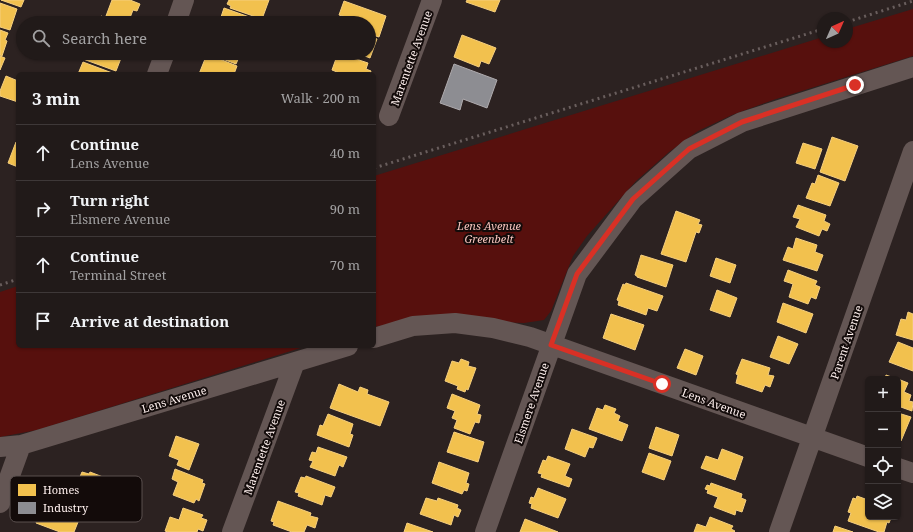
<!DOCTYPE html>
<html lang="en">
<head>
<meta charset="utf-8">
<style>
	:root { --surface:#211a19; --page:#2d2726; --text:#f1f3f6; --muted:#a2a1a2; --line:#3e3838 }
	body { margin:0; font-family:"Noto Serif",serif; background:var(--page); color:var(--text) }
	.controls { position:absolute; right:12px; bottom:12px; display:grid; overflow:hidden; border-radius:6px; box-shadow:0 1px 3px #0004 }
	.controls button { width:36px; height:36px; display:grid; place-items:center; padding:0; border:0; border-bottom:1px solid var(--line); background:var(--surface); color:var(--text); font:20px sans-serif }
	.compass { position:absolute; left:817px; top:12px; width:36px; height:36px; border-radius:50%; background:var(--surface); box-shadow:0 1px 3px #0004; rotate:45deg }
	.stop { position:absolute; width:12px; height:12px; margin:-9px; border:3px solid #d93025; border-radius:50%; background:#fff }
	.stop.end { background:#d93025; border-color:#fff; box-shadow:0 1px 4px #0008 }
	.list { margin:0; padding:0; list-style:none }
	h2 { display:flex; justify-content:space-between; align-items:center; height:52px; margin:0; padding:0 16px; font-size:17px }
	h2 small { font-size:13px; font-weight:400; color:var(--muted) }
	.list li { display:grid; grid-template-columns:26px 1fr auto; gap:12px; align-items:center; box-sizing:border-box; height:56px; padding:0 16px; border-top:1px solid var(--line) }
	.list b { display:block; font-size:15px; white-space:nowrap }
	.list p { margin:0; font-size:13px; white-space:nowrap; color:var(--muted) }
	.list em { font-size:13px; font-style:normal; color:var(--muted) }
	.icon { flex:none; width:22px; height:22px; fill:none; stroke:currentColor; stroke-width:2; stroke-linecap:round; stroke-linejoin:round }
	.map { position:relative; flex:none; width:913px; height:532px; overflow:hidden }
	.search { position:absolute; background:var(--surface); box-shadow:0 1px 3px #0004; left:16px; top:16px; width:360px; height:44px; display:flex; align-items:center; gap:10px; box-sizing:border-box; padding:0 14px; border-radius:22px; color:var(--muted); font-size:15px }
	.panel { position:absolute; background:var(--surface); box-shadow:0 1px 3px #0004; left:16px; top:72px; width:360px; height:276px; border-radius:6px }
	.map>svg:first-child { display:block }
	.green { fill:#57100d }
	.homes { fill:#f2c14e; stroke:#f6cf7e }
	.industry { fill:#8d8d92; stroke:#afabae }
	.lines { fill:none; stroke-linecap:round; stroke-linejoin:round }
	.minor { stroke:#645654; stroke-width:20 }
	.rail { stroke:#695e5d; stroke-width:3; stroke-dasharray:2 4; stroke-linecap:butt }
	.route { stroke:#d93025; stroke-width:5 }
	.labels { text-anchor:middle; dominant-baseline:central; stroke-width:4; stroke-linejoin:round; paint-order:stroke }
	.street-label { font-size:11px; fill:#fff1ef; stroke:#130b0a }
	.park-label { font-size:11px; font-style:italic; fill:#f9c6bf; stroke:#130b0a }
	.key { fill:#130b0a; stroke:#5a504f; stroke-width:1 }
	.key-label { font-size:11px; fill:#fff1ef }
</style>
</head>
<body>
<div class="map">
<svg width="913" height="532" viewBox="0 0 913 532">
	<rect width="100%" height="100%" fill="#2c2221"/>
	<path class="green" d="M913 9V56L773 100 732 115 698 131 669 152 636 181 587 236 573 256 551 311 544 320 524 323 504 322 438 315 374 327V176L823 37V42H847V29Z
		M18 286V346H307L37 430 0 437V292Z"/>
	<path class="homes" d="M1 0H24L21 7Z
		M112 0H130L140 4 137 11 133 10 128 23H125L106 16Z
		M229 0H269L262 19 230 8 231 6 227 4Z
		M467 0H500L495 12 466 2Z
		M344 1 386 16 379 37 369 34V23H347L349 18 339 15Z
		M0 3 17 9 10 30 0 27Z
		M224 8 255 19 253 23H219Z
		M101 16 121 23H99Z
		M0 30 8 33 5 40 7 41 2 56 0 55Z
		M462 35 496 48 489 64 481 61 479 67 454 57Z
		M369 36 377 39 370 58 357 53H369Z
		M85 53H123L116 71 83 59Z
		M207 53H246L245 57 240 55 236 64Z
		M338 53 368 63 366 69 371 71 370 74H342L332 70Z
		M207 54 237 66 234 74H199Z
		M0 56 5 58 0 70Z
		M83 62 115 74H78Z
		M6 76 18 81V102L0 96V91Z
		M832 137 858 146 845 181 820 172Z
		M16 142 18 143V167L8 163Z
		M803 143 822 149 815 169 796 163Z
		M818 175 839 183 830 206 806 198 812 183 815 184Z
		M798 205 826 215 824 221 830 224 827 231 822 229 819 236 796 227 800 219 793 217Z
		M676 211 700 220 698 224 702 225 699 233 696 232 686 262 661 254Z
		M796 238 817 245 815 252 823 255 817 271 783 260 788 247 793 249Z
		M641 255 673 265 666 287 637 277V276L635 275Z
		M716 258 736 265 730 283 710 276Z
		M788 270 817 281 815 285 820 287 816 299 811 297 808 304 789 297 793 284 784 281Z
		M626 283 663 296 657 311 648 308 646 315 618 305 619 301 617 300 623 284 625 285Z
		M717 290 737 298 730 317 710 310Z
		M783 303 813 314 806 333 777 322Z
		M908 312 913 314V340L896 335 901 319 906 320Z
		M611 314 644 325 635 350 603 338Z
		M778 336 798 344 789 364 770 357Z
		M898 342 913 348V371L889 362Z
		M685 349 703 356 696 375 677 368Z
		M461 359 469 362 468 366 476 368 468 390 466 389 465 392 457 389 458 386 445 381 452 361 459 363Z
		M742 359 770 368 768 375 774 376 770 387 765 385 762 392 736 383 738 375 736 374Z
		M886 375 897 379H885Z
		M898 379 908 383 904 392 911 395 909 401 913 402 912 411 898 406Z
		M339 384 358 392 360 387 368 390 367 394 389 402 380 426 330 408Z
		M452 394 480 405 477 414 481 415 479 423 475 422 470 434 454 428 457 420 452 418 455 411 447 408Z
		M605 405 616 409 614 413 620 416 618 421 628 425 622 441 589 429 597 408 603 410Z
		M898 413 911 417 901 441 898 440Z
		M328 414 353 424 350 434 353 435 349 447 317 435 320 425 323 426Z
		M656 427 679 435 672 456 649 448Z
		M572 429 597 438 593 448 589 447 585 457 565 449Z
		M454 432 484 442 478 462 447 452Z
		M176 436 199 444 189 470 177 465 179 460 169 456Z
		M318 447 347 457 343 467 339 465 335 476 310 467 313 461 309 460 312 452 316 453Z
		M722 449 743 457 735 480 701 468 706 456 718 460Z
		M649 453 671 461 664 480 642 472Z
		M548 456 570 464 565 476 572 479 569 487 541 477 542 474 538 473 543 460 546 461Z
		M439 462 469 473 466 483 469 484 467 491 464 490 462 494 432 483Z
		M175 469 203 480 202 483 205 484 199 501 196 499 194 503 173 495 178 482 172 479Z
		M82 472 89 474 90 472 103 477 96 497 85 493 82 499 72 495Z
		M306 476 335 487 331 497 325 495 322 505 298 496 299 493 295 492 301 477 305 478Z
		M711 483 742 494 741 498 746 500 742 512 736 510 735 515 714 507 718 497 707 493 708 490 705 489 707 485 710 486Z
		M538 488 566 499 558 518 531 508 532 504 529 503 531 497 534 498Z
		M857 496 868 500V517L891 518 889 523 887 522 884 532H879L848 521 851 513 848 512 853 498 856 499Z
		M426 498 437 501 438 498 458 505 457 508 461 510 458 517 454 515 451 525 420 514Z
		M278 501 311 513 310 516 318 518 315 528 307 525 304 532H292L273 525 274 522 271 521Z
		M44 503 80 517 74 532H60L36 523Z
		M183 508 203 515 201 518 207 520 203 531 198 529 197 532H168L165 531 170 517 179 520Z
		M710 517 733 526 731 529 735 531 734 532H694L697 524 706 527Z
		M525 519 558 532H520Z
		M407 523 433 532H404Z
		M835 526 853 532H833Z"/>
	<path class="industry" d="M454 64 497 80 487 108 463 99 460 110 440 103Z"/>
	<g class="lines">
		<path class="minor" d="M176 23 184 0
			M157 74 165 53
			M389 116 432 0
			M374 338 413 326 455 323 493 328 530 337 868 457
			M0 447 21 445 348 346
			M898 468 913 473
			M0 503 21 445
			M232 532 295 362
			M485 532 577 274 633 199 689 149 742 122 913 67
			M779 532 913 151"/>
		<path class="rail" d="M847 22 913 1
			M374 168 823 29
			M0 285 18 279"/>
	</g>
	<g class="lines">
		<path class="route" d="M662 384 551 345 577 274 633 199 689 149 742 122 855 85"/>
	</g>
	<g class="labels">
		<g class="street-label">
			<text transform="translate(411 58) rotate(-70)">Marentette Avenue</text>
			<text transform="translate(846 342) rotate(-71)">Parent Avenue</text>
			<text transform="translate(174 399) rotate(-17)">Lens Avenue</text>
			<text transform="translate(531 403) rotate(-71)">Elsmere Avenue</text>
			<text transform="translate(714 403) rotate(20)">Lens Avenue</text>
			<text transform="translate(264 447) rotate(-70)">Marentette Avenue</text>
		</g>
		<g class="park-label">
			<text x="489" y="225">Lens Avenue<tspan x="489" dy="13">Greenbelt</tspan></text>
		</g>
	</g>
	<rect x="10" y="476" width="132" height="46" rx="6" class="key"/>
	<rect x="18" y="484" width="18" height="12" fill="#f2c14e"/>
	<rect x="18" y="502" width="18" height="12" fill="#8d8d92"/>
	<g class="key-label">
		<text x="43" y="494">Homes</text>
		<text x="43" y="512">Industry</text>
	</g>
</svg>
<div class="controls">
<button>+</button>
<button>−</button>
<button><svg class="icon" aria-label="locate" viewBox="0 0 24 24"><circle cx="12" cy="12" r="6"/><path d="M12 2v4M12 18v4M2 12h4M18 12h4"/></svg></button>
<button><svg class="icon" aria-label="layers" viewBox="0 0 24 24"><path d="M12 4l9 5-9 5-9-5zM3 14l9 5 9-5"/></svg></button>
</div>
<svg class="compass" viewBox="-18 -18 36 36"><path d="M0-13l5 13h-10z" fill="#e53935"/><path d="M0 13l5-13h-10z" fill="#a2a1a2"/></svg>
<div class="stop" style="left:662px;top:384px"></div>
<div class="stop end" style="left:855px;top:85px"></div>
<div class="search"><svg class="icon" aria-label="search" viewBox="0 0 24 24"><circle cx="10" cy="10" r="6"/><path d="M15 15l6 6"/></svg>Search here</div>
<section class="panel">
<h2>3 min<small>Walk · 200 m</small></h2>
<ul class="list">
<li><svg class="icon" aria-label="ahead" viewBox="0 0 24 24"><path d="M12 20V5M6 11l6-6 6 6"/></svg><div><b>Continue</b><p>Lens Avenue</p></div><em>40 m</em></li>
<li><svg class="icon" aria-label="right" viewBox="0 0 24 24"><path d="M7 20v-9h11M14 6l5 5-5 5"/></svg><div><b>Turn right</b><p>Elsmere Avenue</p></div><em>90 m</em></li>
<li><svg class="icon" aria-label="ahead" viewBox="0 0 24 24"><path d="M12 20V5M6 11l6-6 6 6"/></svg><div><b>Continue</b><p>Terminal Street</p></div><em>70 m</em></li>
<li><svg class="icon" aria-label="arrive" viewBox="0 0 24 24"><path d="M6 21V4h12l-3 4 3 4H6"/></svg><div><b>Arrive at destination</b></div></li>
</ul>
</section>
</div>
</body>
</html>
